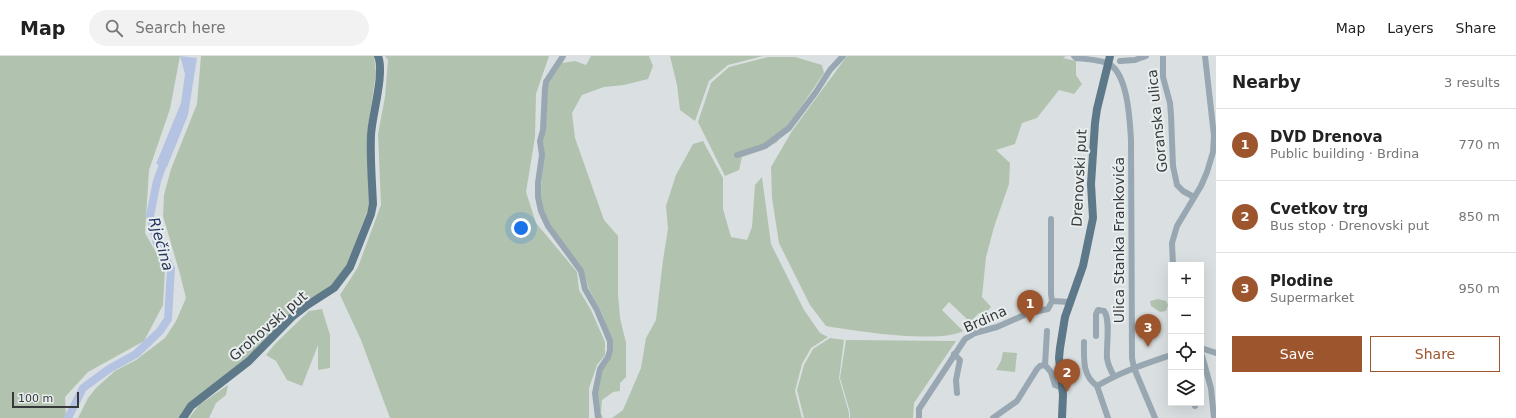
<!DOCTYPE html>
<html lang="en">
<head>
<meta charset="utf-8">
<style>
	:root { --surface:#fff; --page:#f2f2f2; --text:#222; --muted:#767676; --line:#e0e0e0; --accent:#9c552d }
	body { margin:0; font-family:"DejaVu Sans",sans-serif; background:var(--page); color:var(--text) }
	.controls { position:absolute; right:12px; bottom:12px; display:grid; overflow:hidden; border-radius:0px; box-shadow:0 4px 16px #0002 }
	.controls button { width:36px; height:36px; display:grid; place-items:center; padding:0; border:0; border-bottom:1px solid var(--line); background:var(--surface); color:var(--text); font:20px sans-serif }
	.scale { position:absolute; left:12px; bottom:10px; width:67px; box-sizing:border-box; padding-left:4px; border:2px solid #363839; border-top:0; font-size:11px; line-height:14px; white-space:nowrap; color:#363839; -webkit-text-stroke:3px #e8edee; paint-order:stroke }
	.you { position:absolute; left:521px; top:172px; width:14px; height:14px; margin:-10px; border:3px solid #fff; border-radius:50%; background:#1a73e8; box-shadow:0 0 0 6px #1a73e833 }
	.badge { display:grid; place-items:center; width:26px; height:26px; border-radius:50%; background:var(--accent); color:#fff; font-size:13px; font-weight:700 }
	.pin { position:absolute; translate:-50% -33px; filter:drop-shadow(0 1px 2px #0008) }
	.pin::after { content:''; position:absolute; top:21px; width:14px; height:12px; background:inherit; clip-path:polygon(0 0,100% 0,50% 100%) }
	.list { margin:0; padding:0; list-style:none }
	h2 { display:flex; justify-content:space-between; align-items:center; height:52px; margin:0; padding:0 16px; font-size:17px }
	h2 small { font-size:13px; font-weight:400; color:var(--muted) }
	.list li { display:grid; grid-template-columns:26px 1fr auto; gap:12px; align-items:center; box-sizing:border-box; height:72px; padding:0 16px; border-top:1px solid var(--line) }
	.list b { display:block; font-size:15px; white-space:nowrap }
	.list p { margin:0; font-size:13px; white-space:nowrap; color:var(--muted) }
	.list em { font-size:13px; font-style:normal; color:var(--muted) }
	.actions { display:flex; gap:8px; padding:12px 16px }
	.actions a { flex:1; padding:9px 0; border:1px solid var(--accent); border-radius:0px; text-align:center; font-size:14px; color:var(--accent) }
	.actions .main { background:var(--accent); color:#fff }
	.icon { flex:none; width:22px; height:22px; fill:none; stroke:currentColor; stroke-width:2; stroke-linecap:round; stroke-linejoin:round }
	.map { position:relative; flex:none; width:1216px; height:362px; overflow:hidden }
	header { display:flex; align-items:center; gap:24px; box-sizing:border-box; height:56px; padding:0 20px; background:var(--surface); border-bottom:1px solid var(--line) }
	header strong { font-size:19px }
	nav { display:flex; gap:22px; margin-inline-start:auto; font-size:14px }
	.search { width:280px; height:36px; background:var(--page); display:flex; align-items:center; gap:10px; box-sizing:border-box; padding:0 14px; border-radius:22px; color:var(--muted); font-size:15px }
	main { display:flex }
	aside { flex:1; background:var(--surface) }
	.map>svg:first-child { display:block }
	.green { fill:#b1c2af }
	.water { fill:#b5c3e3 }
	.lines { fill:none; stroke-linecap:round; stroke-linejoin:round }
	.river { stroke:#b5c3e3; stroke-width:8 }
	.minor { stroke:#98a7b1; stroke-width:6 }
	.major { stroke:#5d7889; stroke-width:8 }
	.labels { text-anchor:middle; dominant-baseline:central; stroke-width:4; stroke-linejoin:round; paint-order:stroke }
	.street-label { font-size:14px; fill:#363839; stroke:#e8edee }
	.water-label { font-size:15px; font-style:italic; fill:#25345f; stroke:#e8edee }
</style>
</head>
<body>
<header>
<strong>Map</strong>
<div class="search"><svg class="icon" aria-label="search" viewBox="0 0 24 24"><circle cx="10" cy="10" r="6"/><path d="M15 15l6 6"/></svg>Search here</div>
<nav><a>Map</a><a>Layers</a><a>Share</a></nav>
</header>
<main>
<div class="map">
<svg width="1216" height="362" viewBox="0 0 1216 362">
	<rect width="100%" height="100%" fill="#dae0e1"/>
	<path class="green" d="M0 0H180L170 53 149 114 145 177 165 212 163 249 144 285 88 316 65 341 66 362H0Z
		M201 0H374L376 17 367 78 370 148 347 209 329 232 304 246 290 258 276 271 261 290 182 356 179 362H78L88 342 96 332 115 315 136 304 165 282 176 265 186 242 180 218 163 160 164 139 171 113 197 48Z
		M385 0H549L536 38 535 81 526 136 536 167 577 216 579 234 591 254 605 286V299L597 309 589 332V362H390L361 284 340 239 358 211 381 149 378 78 385 41 388 4Z
		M591 0H649L653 10 648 23 624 29 604 31 582 39 572 57 575 82 604 164 618 180V238L620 262 626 287V321L620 327V335L613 336 602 344 601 357 603 362H600L597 336 602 313 611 300 613 288 602 257 589 233 583 214 550 168 543 154 540 140 544 100 543 84 547 30 562 7 575 5 586 9Z
		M670 0H763L728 9 709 25 695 65 680 54 677 29Z
		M847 0H1066L1063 2 1076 5V19L1082 28 1074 38 1059 34 1037 62 1022 67 1015 88 996 94 1010 107 1009 128 994 171 986 201 982 241 991 251 985 257H979L970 266 949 246 942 254 963 275C940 288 855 275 826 270L810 249 779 187 772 142 771 111 792 75Z
		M768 1H795L822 9 824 17 777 86 763 94 742 101 739 114 725 120 698 66 711 27 729 11Z
		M703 85 723 122V153L731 181 747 184 752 171 755 129 762 121 771 188 804 254 820 277 828 281 811 292 802 308 795 335 802 362H612L623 354 641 312 646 282 656 264 663 204 668 173 666 150 676 119 693 88Z
		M1158 243 1166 245 1168 249 1166 255 1160 256 1151 250 1150 245Z
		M322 253 330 279V312L318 314V289L302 330 287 324 276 305 266 299 275 288 309 255Z
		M830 282 844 284 839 322 849 357V362H804L797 334 804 309 813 293Z
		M846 284 956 285 914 347 913 362H850V356L840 322Z
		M1003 296 1017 297 1015 316 996 314 1001 305Z
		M228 329 226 339 216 347 209 362H189L199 349Z"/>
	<path class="water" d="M180 0 197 2 188 59 167 111 156 108 181 47 185 18Z"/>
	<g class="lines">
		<path class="river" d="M68 362 83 332 109 313 136 298 160 275 168 263 171 213 157 187 150 160 157 125 166 100"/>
		<path class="minor" d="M563 0 546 26 545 33 543 74 540 85 542 99 538 127V141L541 155 548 170 581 215 585 233 597 254 610 285V294L608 301 600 313 595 337 598 362
			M1074 0 1076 2C1084 3 1103 4 1109 8 1128 18 1130 66 1131 84L1132 302 1134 312 1155 362
			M1163 0V21L1170 47 1171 59 1173 110 1177 129 1183 135 1194 141
			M1120 5 1135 4 1146 0
			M737 99 765 90 789 72 816 36 830 14 843 0
			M1051 163V238L1052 245
			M1173 209 1172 187 1177 170 1201 130 1207 116 1213 96 1214 80 1205 0
			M1096 280V258L1098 254 1104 255C1111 263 1106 291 1107 302 1108 309 1111 315 1114 320
			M1084 286C1084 303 1082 319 1097 330
			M1201 292 1216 297
			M1201 296 1211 332 1214 362
			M954 298 960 304 956 324 957 337
			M1045 309 1047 275
			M1045 309 1051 316 1055 329 1062 332
			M1097 330C1120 316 1145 308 1171 299
			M1097 330 1108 362
			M1194 347 1195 350
			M919 362V353L965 283 975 277 997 271 1029 257 1048 253 1052 245 1070 246
			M993 362 1017 345 1037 313 1040 310 1045 309"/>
		<path class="major" d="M183 362 191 350 249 305 293 260 306 250 334 232 350 211 371 158 373 148C372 125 370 102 371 79 372 59 385 17 378 0
			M1062 362 1063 339 1059 302 1060 292 1065 261 1083 210 1093 162 1091 128 1095 67 1097 53 1110 0"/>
	</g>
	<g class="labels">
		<g class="street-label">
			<text transform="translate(1157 65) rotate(-96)">Goranska ulica</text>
			<text transform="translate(1079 122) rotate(-87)">Drenovski put</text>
			<text transform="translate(1119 184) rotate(-90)">Ulica Stanka Frankovića</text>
			<text transform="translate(985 263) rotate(-24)">Brdina</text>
			<text transform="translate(268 270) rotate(-41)">Grohovski put</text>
		</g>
		<g class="water-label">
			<text transform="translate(161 188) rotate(74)">Rječina</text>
		</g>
	</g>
</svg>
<div class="controls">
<button>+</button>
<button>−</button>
<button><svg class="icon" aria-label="locate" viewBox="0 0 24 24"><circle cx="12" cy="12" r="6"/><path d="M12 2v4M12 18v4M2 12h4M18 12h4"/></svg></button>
<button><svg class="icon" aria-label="layers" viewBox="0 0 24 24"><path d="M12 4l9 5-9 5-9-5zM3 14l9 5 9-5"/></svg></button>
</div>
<div class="scale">100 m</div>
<div class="you"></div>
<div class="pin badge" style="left:1030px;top:267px">1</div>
<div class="pin badge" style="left:1067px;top:336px">2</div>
<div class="pin badge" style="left:1148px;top:291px">3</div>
</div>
<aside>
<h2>Nearby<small>3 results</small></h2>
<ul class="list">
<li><span class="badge">1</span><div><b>DVD Drenova</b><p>Public building · Brdina</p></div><em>770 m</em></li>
<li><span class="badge">2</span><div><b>Cvetkov trg</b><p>Bus stop · Drenovski put</p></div><em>850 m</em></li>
<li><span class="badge">3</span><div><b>Plodine</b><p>Supermarket</p></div><em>950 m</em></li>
</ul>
<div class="actions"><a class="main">Save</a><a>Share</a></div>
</aside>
</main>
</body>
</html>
